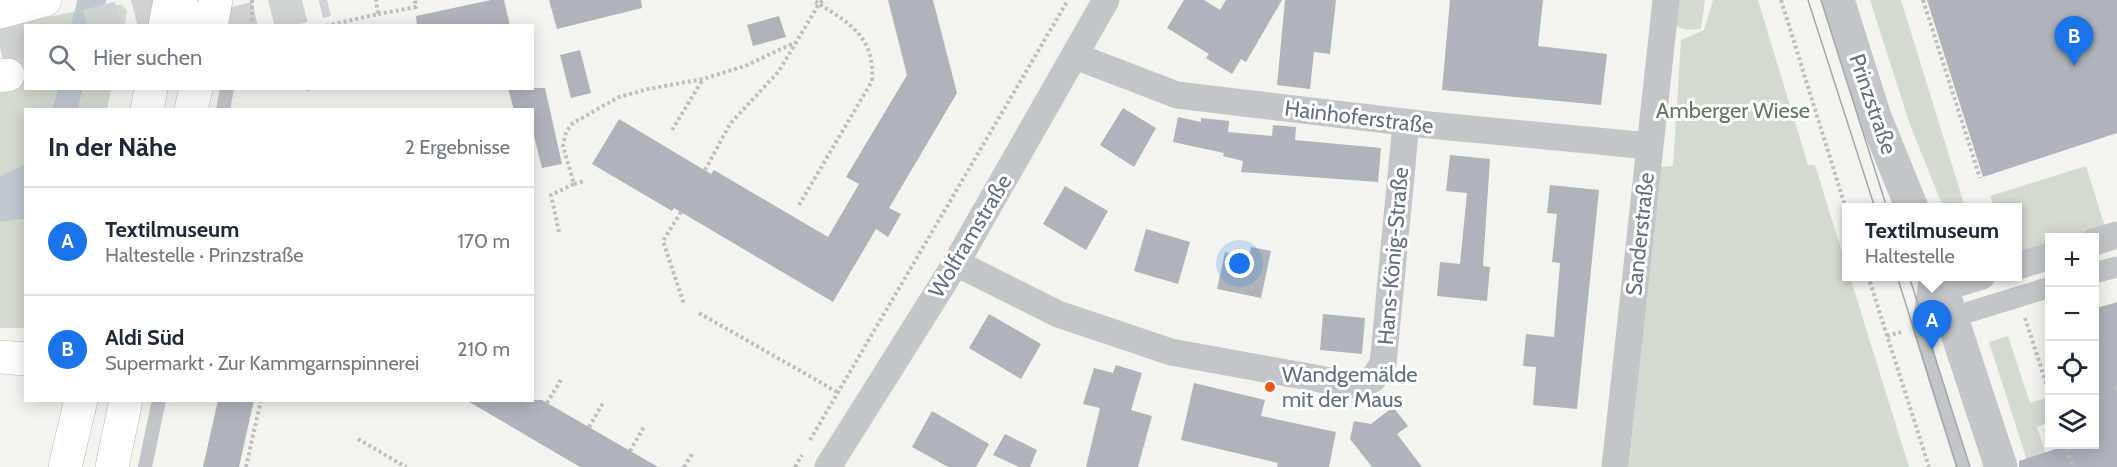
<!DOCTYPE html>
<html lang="de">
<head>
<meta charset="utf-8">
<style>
	:root { --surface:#fff; --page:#f2f2f3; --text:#1f2937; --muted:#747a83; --line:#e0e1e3; --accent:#1a73e8 }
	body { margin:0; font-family:Cabin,sans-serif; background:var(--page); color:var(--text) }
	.controls { position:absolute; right:18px; bottom:18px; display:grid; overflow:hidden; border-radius:0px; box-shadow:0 3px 15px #0003 }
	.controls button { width:54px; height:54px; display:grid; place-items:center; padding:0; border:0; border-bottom:2px solid var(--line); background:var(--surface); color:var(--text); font:30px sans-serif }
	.you { position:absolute; left:1240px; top:264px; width:21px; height:21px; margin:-15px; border:4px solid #fff; border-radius:50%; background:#1a73e8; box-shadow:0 0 0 9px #1a73e833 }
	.badge { display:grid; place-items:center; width:39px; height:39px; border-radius:50%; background:var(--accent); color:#fff; font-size:20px; font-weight:700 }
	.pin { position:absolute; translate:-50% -50px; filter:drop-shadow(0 2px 3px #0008) }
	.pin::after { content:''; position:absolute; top:32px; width:21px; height:18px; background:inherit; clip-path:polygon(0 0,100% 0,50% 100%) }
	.popup { position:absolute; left:1842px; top:203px; width:180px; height:78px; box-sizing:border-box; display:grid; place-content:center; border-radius:0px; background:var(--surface); filter:drop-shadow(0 2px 4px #0005); font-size:20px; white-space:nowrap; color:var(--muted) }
	.popup b { font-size:22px; color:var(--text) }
	.popup::after { content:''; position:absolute; left:50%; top:100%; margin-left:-12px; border:12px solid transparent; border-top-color:var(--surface) }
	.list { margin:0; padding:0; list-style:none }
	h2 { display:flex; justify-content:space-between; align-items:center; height:78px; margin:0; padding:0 24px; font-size:26px }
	h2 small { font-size:20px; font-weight:400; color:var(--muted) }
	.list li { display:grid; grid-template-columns:39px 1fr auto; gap:18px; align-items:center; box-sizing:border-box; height:108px; padding:0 24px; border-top:2px solid var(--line) }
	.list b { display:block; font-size:22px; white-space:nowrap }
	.list p { margin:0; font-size:20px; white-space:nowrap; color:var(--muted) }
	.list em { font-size:20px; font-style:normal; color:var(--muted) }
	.icon { flex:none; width:33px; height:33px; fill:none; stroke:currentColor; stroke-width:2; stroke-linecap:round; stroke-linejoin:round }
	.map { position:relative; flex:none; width:2117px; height:467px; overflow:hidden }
	.search { position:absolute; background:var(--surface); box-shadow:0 3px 15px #0003; left:24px; top:24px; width:510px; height:66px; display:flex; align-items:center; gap:15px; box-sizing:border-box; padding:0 21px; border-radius:0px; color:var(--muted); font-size:22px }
	.panel { position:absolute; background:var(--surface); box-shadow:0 3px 15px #0003; left:24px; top:108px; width:510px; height:294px; border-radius:0px }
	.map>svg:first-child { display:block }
	.green { fill:#d3dbd0 }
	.water { fill:#bec8ce }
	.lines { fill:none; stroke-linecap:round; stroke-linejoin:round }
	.canal { stroke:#bec8ce; stroke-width:28 }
	.building { fill:#aeb4ba }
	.secondary-tunnel { stroke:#cfd3d4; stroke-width:33; stroke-dasharray:33 16; stroke-linecap:butt }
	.secondary-casing { stroke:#b5b9be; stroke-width:34 }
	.primary-casing { stroke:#b3b7bb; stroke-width:34 }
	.path { stroke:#bcbec0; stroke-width:4; stroke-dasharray:3 3; stroke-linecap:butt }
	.service { stroke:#c3c6c9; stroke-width:14 }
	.pedestrian { stroke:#c3c6c9; stroke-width:21 }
	.minor { stroke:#c3c6c9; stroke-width:27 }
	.tertiary { stroke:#c3c6c9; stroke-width:33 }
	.secondary { stroke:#fff; stroke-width:33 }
	.primary { stroke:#fff; stroke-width:33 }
	.tram { stroke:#a2a8ae; stroke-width:1.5 }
	.poi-dot { fill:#ed5716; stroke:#fff; stroke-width:2 }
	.labels { text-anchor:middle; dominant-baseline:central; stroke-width:6; stroke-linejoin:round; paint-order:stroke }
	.street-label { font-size:22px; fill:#617182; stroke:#fff }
	.park-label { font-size:22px; fill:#637960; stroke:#fff }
	.poi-label { font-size:22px; fill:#617182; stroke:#fff; text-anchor:start }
</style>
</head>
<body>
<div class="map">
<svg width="2117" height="467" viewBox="0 0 2117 467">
	<rect width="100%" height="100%" fill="#f4f4ef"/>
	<path class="green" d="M1675 0H1705L1701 29 1687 30 1672 25Z
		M1713 0H1758L1808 165H1815L1846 265V276L1850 277 1909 467H1629L1660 167 1673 166 1681 40 1704 30Z
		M1870 0H1901L1965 207H1943L1910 125Z
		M103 5H122L127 10 125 25 98 26Z
		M77 11 74 25 26 26V88L58 89 52 109 26 110 25 164 0 176V92L7 62 0 48V27Z
		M83 89H111L107 109 78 110Z
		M2086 166 2105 227 2072 237H2050L2049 245 2018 255V208L1994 207 1990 196Z
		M25 219V328H0V222Z
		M2008 336 2030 403 2045 398 2049 422 2037 427 2050 467H2029L1989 342Z"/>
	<path class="water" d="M103 5 98 25H74L77 11Z
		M58 89H83L78 109H52Z
		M25 164V219L0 222V176Z"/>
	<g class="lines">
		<path class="canal" d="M85 26 92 0"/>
	</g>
	<path class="building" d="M491 0H504L510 26H417L416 16Z
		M549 0H641L642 8 557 29Z
		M888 0H933L957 93 889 208 901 214 888 237 876 229 833 302 674 208 672 211 592 164 619 119 711 174 714 170 828 237 859 184 846 177 907 75Z
		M1184 0H1204L1220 10 1226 0H1282L1246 62 1241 59 1232 74 1206 58 1209 54 1167 28Z
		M1285 0H1336L1330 54 1314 52 1310 89 1277 85Z
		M1450 0H1543L1538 46 1607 54 1601 105 1442 90Z
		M1927 0H2117V133L1983 177Z
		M779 16 786 37 753 46 747 25Z
		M580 50 591 93 571 98 560 55Z
		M508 88H545L562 164 542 168 532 128V110H514Z
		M1123 108 1156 128 1134 167 1100 145Z
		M1178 117 1201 122V118L1229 121 1228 132 1272 136 1273 125 1296 127 1295 140 1381 148 1378 182 1241 172 1243 161 1223 156 1224 153 1173 142Z
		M1450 155 1490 159 1483 266 1490 267 1487 301 1437 296 1440 262 1460 264 1467 193 1446 191Z
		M1550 185 1599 190 1577 409 1533 405 1536 367 1523 366 1526 334 1554 337 1560 263 1552 262 1557 214 1547 213Z
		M1065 186 1108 211 1086 250 1043 224Z
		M1146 229 1190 242 1178 284 1134 271Z
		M1251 247 1271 251 1261 298 1217 289 1225 252 1249 258Z
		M2117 302V467H2019V461L2071 444H2094V309Z
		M989 314 1041 344 1021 379 969 348Z
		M1323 314 1365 318 1362 354 1320 350Z
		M1116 365 1142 373 1131 410 1152 416 1138 467H1086L1100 408 1083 404 1094 368 1113 373Z
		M1194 383 1265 400 1261 416 1336 432 1329 467H1277L1278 463 1181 440Z
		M218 400H254L239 467H203Z
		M466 400H542L658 467H580Z
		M1393 407 1408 426 1397 434 1422 467H1372L1350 439 1354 421 1371 424Z
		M932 411 989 444 976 467H948L912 447Z
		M1005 434 1037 450 1030 467H1019L993 455Z"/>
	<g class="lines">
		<path class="secondary-tunnel" d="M87 26 188 0
			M224 26 327 0
			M0 47 26 41"/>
		<defs>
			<path id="secondary" d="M165 26 170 0
				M211 26 216 0
				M0 76 8 75
				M147 110 151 88"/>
			<path id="primary" d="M175 0 197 26
				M0 12 45 0
				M191 110 196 88
				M0 357 26 359
				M65 467 81 400
				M112 467 126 400"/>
		</defs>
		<use href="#secondary" class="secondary-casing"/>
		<use href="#primary" class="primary-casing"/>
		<path class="path" d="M252 0V26
			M1781 0 1846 209
			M1923 0 1980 178
			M378 14 416 7 415 0
			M326 26 378 14 376 0
			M307 88 311 92
			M672 130 703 79
			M705 170 730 124 779 71 819 4 813 0
			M574 184 584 181
			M799 205 872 81C875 39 852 24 819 4L823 0
			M681 212 663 241 684 304
			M559 232 551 195 574 184 563 146 566 132 573 123 619 97 648 89 703 79 745 66 796 42
			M1868 276 1929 467
			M699 313 839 393
			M2025 318 2050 395
			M1887 336 1901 332
			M2115 387 2117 393
			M547 403 561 380
			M589 427 603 403
			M358 439 406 467
			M810 440 1068 0
			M2065 444 2073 467
			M630 451 645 425
			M246 467 261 400
			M684 467 692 454
			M795 467 802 455"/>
		<path class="service" d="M223 110 227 88
			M1926 276 1919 327 1963 467
			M145 467 159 400"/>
		<path class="pedestrian" d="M2094 273 2117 267
			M1953 317 2050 287"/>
		<path class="minor" d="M1075 56 1177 95 1429 125 1650 146
			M2094 242 2117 235
			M956 263 1058 314 1171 352 1358 386 1373 379 1383 364 1406 123
			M2018 266 2050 256
			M1943 288 1982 276
			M828 467 956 263 1106 0
			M1615 467 1666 0"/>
		<path class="tertiary" d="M1838 0 1875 117 1912 208
			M1938 276 2001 467"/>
		<use href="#secondary" class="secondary"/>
		<use href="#primary" class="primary"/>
		<path class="tram" d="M1808 0 1875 208
			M1821 0 1887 208
			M1897 276 1957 467
			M1909 276 1970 467"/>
	</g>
	<circle class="poi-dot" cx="1270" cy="387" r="6"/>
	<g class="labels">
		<g class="street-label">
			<text transform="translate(1873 104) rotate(71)">Prinzstraße</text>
			<text transform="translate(1359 117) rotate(7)">Hainhoferstraße</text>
			<text transform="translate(1640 234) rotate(-84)">Sanderstraße</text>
			<text transform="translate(970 236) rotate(-59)">Wolframstraße</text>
			<text transform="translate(1393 256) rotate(-85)">Hans-König-Straße</text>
		</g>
		<g class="park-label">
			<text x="1733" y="110">Amberger Wiese</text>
		</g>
		<g class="poi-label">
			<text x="1282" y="374">Wandgemälde<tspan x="1282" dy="25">mit der Maus</tspan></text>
		</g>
	</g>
</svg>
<div class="controls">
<button>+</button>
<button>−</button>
<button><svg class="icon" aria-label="locate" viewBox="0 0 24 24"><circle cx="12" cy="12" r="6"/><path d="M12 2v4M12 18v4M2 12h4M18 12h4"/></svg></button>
<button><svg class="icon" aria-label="layers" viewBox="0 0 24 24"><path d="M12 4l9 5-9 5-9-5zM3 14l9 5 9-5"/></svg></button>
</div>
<div class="you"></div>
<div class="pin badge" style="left:1932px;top:350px">A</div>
<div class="popup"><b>Textilmuseum</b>Haltestelle</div>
<div class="pin badge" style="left:2074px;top:66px">B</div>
<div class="search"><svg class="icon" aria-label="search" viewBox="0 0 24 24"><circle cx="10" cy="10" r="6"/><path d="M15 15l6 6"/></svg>Hier suchen</div>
<section class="panel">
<h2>In der Nähe<small>2 Ergebnisse</small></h2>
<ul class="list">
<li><span class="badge">A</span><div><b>Textilmuseum</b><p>Haltestelle · Prinzstraße</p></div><em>170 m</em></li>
<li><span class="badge">B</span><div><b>Aldi Süd</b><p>Supermarkt · Zur Kammgarnspinnerei</p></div><em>210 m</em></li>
</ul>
</section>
</div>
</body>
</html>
